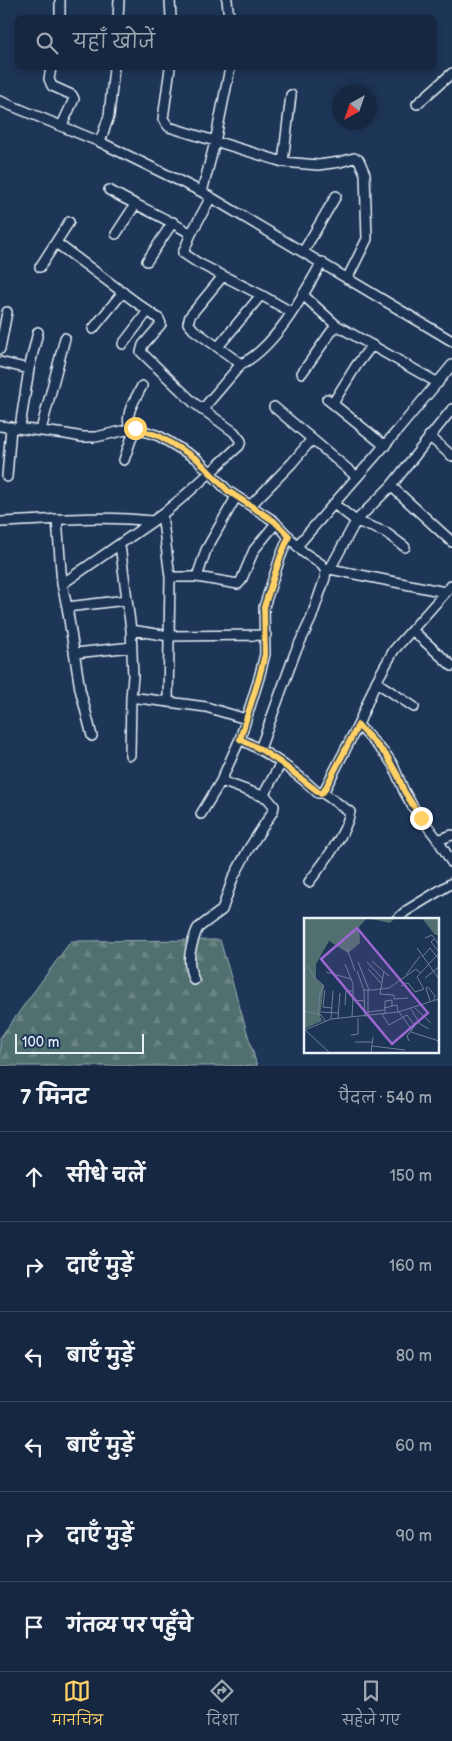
<!DOCTYPE html>
<html lang="hi">
<head>
<meta charset="utf-8">
<style>
	:root { --surface:#162841; --page:#23344c; --text:#f1f3f6; --muted:#9ea6b1; --line:#35445a; --accent:#ffd166 }
	body { margin:0; font-family:"Balsamiq Sans","Playpen Sans Deva",sans-serif; background:var(--page); color:var(--text) }
	.compass { position:absolute; left:332px; top:85px; width:45px; height:45px; border-radius:50%; background:var(--surface); box-shadow:0 2px 8px #0003; rotate:220deg }
	.scale { position:absolute; left:15px; bottom:12px; width:129px; box-sizing:border-box; padding-left:5px; border:2px solid #e8f1f8; border-top:0; font-size:14px; line-height:18px; white-space:nowrap; color:#e8f1f8; -webkit-text-stroke:4px #1d3557; paint-order:stroke }
	.stop { position:absolute; width:15px; height:15px; margin:-11px; border:4px solid #ffd166; border-radius:50%; background:#fff }
	.stop.end { background:#ffd166; border-color:#fff; box-shadow:0 1px 5px #0008 }
	.list { margin:0; padding:0; list-style:none }
	h2 { display:flex; justify-content:space-between; align-items:center; height:65px; margin:0; padding:0 20px; font-size:21px }
	h2 small { font-size:16px; font-weight:400; color:var(--muted) }
	.list li { display:grid; grid-template-columns:32px 1fr auto; gap:15px; align-items:center; box-sizing:border-box; height:90px; padding:0 20px; border-top:1px solid var(--line) }
	.list b { display:block; font-size:19px; white-space:nowrap }
	.list em { font-size:16px; font-style:normal; color:var(--muted) }
	.icon { flex:none; width:28px; height:28px; fill:none; stroke:currentColor; stroke-width:2; stroke-linecap:round; stroke-linejoin:round }
	.map { position:relative; flex:none; width:452px; height:1066px; overflow:hidden }
	.search { position:absolute; background:var(--surface); box-shadow:0 2px 8px #0003; left:15px; right:15px; top:15px; height:55px; display:flex; align-items:center; gap:12px; box-sizing:border-box; padding:0 18px; border-radius:8px; color:var(--muted); font-size:19px }
	.sheet { height:605px; background:var(--surface) }
	nav { display:flex; justify-content:space-around; align-items:center; box-sizing:border-box; height:70px; border-top:1px solid var(--line); background:var(--surface); font-size:14px; color:var(--muted) }
	nav a { display:grid; justify-items:center; gap:2px }
	nav .on { color:var(--accent) }
	.map>svg:first-child { display:block }
	.forest { fill:url(#forest-firs); stroke:#9cb0b3 }
	.lines { fill:none; stroke-linecap:round; stroke-linejoin:round }
	.minor-casing { stroke:#e8f1f8; stroke-width:12 }
	.minor { stroke:#1d3557; stroke-width:9 }
	.route { stroke:#ffd166; stroke-width:6 }
	.inset-road { fill:none; stroke:#6e8097; stroke-width:1 }
	.view { fill:#9c67d0; fill-opacity:0.15; stroke:#9c67d0; stroke-width:2.5 }
	.inset-edge { fill:none; stroke:#e8f1f8; stroke-width:2.5 }
</style>
</head>
<body>
<div class="map">
<svg width="452" height="1066" viewBox="0 0 452 1066">
	<defs>
		<pattern id="forest-firs" width="22" height="20" patternUnits="userSpaceOnUse" patternTransform="scale(1.25)"><rect width="22" height="20" fill="#506f6e"/><path d="M5 1l3.5 6h-7zM16 11l3.5 6h-7z" fill="#698483"/></pattern>
	</defs>
	<rect width="100%" height="100%" fill="#1d3557"/>
	<filter id="ink" filterUnits="userSpaceOnUse"><feTurbulence type="fractalNoise" baseFrequency=".02" numOctaves="2"/><feDisplacementMap in="SourceGraphic" scale="10" xChannelSelector="R" yChannelSelector="G"/><feConvolveMatrix kernelMatrix="1 2 1 2 8 2 1 2 1" color-interpolation-filters="sRGB"/></filter>
	<g filter="url(#ink)">
		<path class="forest" d="M220 940 257 1066H0V1038L71 941Z"/>
		<g class="lines">
			<defs>
				<path id="minor" d="M60 0V18
					M170 0 171 18
					M227 0 229 18
					M118 18 119 0
					M51 68 49 79 52 86 72 95 74 99 62 125
					M170 68 163 119 169 127 283 162 318 165 340 162 354 158 359 160 365 174 367 239 347 279
					M0 101 100 142 202 192 452 341
					M417 104 452 73
					M100 142 109 116 114 68
					M283 162 291 95
					M109 190C136 206 165 217 191 234
					M202 192 215 142 230 68
					M211 197 191 234 183 253 198 263 261 295 291 312
					M116 234 135 205
					M56 243C91 268 124 294 159 319L161 324 143 345 141 352 194 403 234 432 241 441 239 446C211 471 184 499 153 521 123 542 92 563 62 584
					M303 252 336 196
					M147 261 173 222
					M40 267 69 222
					M223 276 190 316 188 323 194 330 241 364C275 348 304 294 322 262
					M303 295 336 325 438 383
					M93 329 123 292
					M123 344 148 311
					M218 347 261 295
					M0 349 7 312
					M0 362 29 369
					M302 373 336 325
					M327 399 385 446
					M333 403 356 366 372 345
					M274 407 357 477
					M202 410 241 364
					M0 426 66 434 82 437H96L135 428 159 436 197 459 228 491 274 521 303 552 321 564 326 571 325 578 311 619 295 653 260 749
					M20 427 29 369 38 332
					M130 428C124 414 136 398 142 386
					M41 430 65 338
					M429 436 452 456
					M124 460 135 428
					M7 477 11 427
					M391 486 452 542
					M334 504 356 521 385 532 405 547
					M251 505 292 463 312 439
					M162 514 170 577 168 702
					M57 519 62 584 67 607 80 689 92 736
					M1 522C52 520 103 515 153 521
					M120 545 131 630 133 676 131 697 130 755
					M297 546 398 430 452 365
					M325 568 445 592
					M330 569 356 521 391 486 452 409
					M170 577H197L238 584 241 581 254 550 276 523
					M197 577 206 550 236 497
					M67 607 126 600
					M131 630 169 636 266 635
					M412 630 452 666
					M75 653 132 647
					M376 682 414 707
					M131 697 206 707 246 719
					M358 725 387 756 393 765 404 791 413 807 438 840 452 863
					M240 739C269 753 295 771 318 793H323L350 812C346 834 323 864 309 882
					M221 781 265 797
					M323 793 358 725 376 682 394 650 452 585
					M201 814 221 781 240 739 259 678 265 654 264 607 280 558 289 536
					M438 840 452 835
					M396 920 406 911 452 883
					M194 980C186 963 190 949 196 932L198 928 222 910 233 878 248 850 273 811 274 806 264 794 281 763"/>
			</defs>
			<use href="#minor" class="minor-casing"/>
			<use href="#minor" class="minor"/>
		</g>
	</g>
	<g class="lines" filter="url(#ink)">
		<path class="route" d="M135 428 159 436 197 459 228 491 274 521 289 536 280 558 264 607 265 654 259 678 240 739 260 749 281 763 321 794 324 791 358 725 387 756 398 776 404 791 421 818"/>
	</g>
	<g transform="translate(304 918)">
		<rect width="135" height="135" fill="#1d3557"/>
		<path d="M0 0H91L86 5 63 0 55 9 56 25 44 35 25 23 12 46V61L20 68 16 98 18 103 0 111ZM118 0H135V17H131Z" fill="#506f6e"/>
		<path class="inset-road" d="M121 20 128 17 135 27M130 21 127 24 135 34M43 30 51 53M113 30 135 61M119 38 126 30 134 40M68 43 85 58M54 44 65 72M63 44 78 60M41 46 49 66V82L61 83M4 47 9 58 20 68 16 75 14 97M64 51 77 65M53 53 60 72H68L85 70 112 51 117 55M80 53 76 76 90 77V81L104 80M22 54 47 61M102 57 116 38M121 60 135 49M97 68 104 65 111 74 120 71M120 71 113 59 135 35M21 72 19 89 28 90M60 72 61 99M126 83 122 70 124 69 131 78 130 82M41 87 42 73H49M80 90 93 87 94 94M111 90 127 105M107 91 116 106 125 111M0 93 17 97 21 103M17 94 34 95M64 94 80 92M95 94 108 112M78 96 85 107 103 97 111 108 103 118 105 123M81 96V83L88 82V88M48 99 49 81M64 99V72M34 100 36 75M27 101 29 73M1 112 27 101 94 94 135 81M1 112 26 135M107 114 135 123M47 117 54 116V100M51 124H68M68 128 101 132M67 135 69 119"/>
		<path class="view" d="M53 10 124 95 88 126 17 41Z"/>
		<rect width="135" height="135" class="inset-edge"/>
	</g>
</svg>
<svg class="compass" viewBox="-18 -18 36 36"><path d="M0-13l5 13h-10z" fill="#e53935"/><path d="M0 13l5-13h-10z" fill="#9ea6b1"/></svg>
<div class="scale">100 m</div>
<div class="stop" style="left:135px;top:428px"></div>
<div class="stop end" style="left:421px;top:818px"></div>
<div class="search"><svg class="icon" aria-label="search" viewBox="0 0 24 24"><circle cx="10" cy="10" r="6"/><path d="M15 15l6 6"/></svg>यहाँ खोजें</div>
</div>
<section class="sheet">
<h2>7 मिनट<small>पैदल · 540 m</small></h2>
<ul class="list">
<li><svg class="icon" aria-label="ahead" viewBox="0 0 24 24"><path d="M12 20V5M6 11l6-6 6 6"/></svg><div><b>सीधे चलें</b></div><em>150 m</em></li>
<li><svg class="icon" aria-label="right" viewBox="0 0 24 24"><path d="M7 20v-9h11M14 6l5 5-5 5"/></svg><div><b>दाएँ मुड़ें</b></div><em>160 m</em></li>
<li><svg class="icon" aria-label="left" viewBox="0 0 24 24"><path d="M17 20v-9H6M10 6l-5 5 5 5"/></svg><div><b>बाएँ मुड़ें</b></div><em>80 m</em></li>
<li><svg class="icon" aria-label="left" viewBox="0 0 24 24"><path d="M17 20v-9H6M10 6l-5 5 5 5"/></svg><div><b>बाएँ मुड़ें</b></div><em>60 m</em></li>
<li><svg class="icon" aria-label="right" viewBox="0 0 24 24"><path d="M7 20v-9h11M14 6l5 5-5 5"/></svg><div><b>दाएँ मुड़ें</b></div><em>90 m</em></li>
<li><svg class="icon" aria-label="arrive" viewBox="0 0 24 24"><path d="M6 21V4h12l-3 4 3 4H6"/></svg><div><b>गंतव्य पर पहुँचे</b></div></li>
</ul>
</section>
<nav>
<a class="on"><svg class="icon" aria-label="map" viewBox="0 0 24 24"><path d="M3 6l6-2 6 2 6-2v14l-6 2-6-2-6 2zM9 4v14M15 6v14"/></svg>मानचित्र</a>
<a><svg class="icon" aria-label="directions" viewBox="0 0 24 24"><path d="M12 3l9 9-9 9-9-9zM9 14v-3h6M13 9l2 2-2 2"/></svg>दिशा</a>
<a><svg class="icon" aria-label="saved" viewBox="0 0 24 24"><path d="M7 4h10v16l-5-4-5 4z"/></svg>सहेजे गए</a>
</nav>
</body>
</html>
